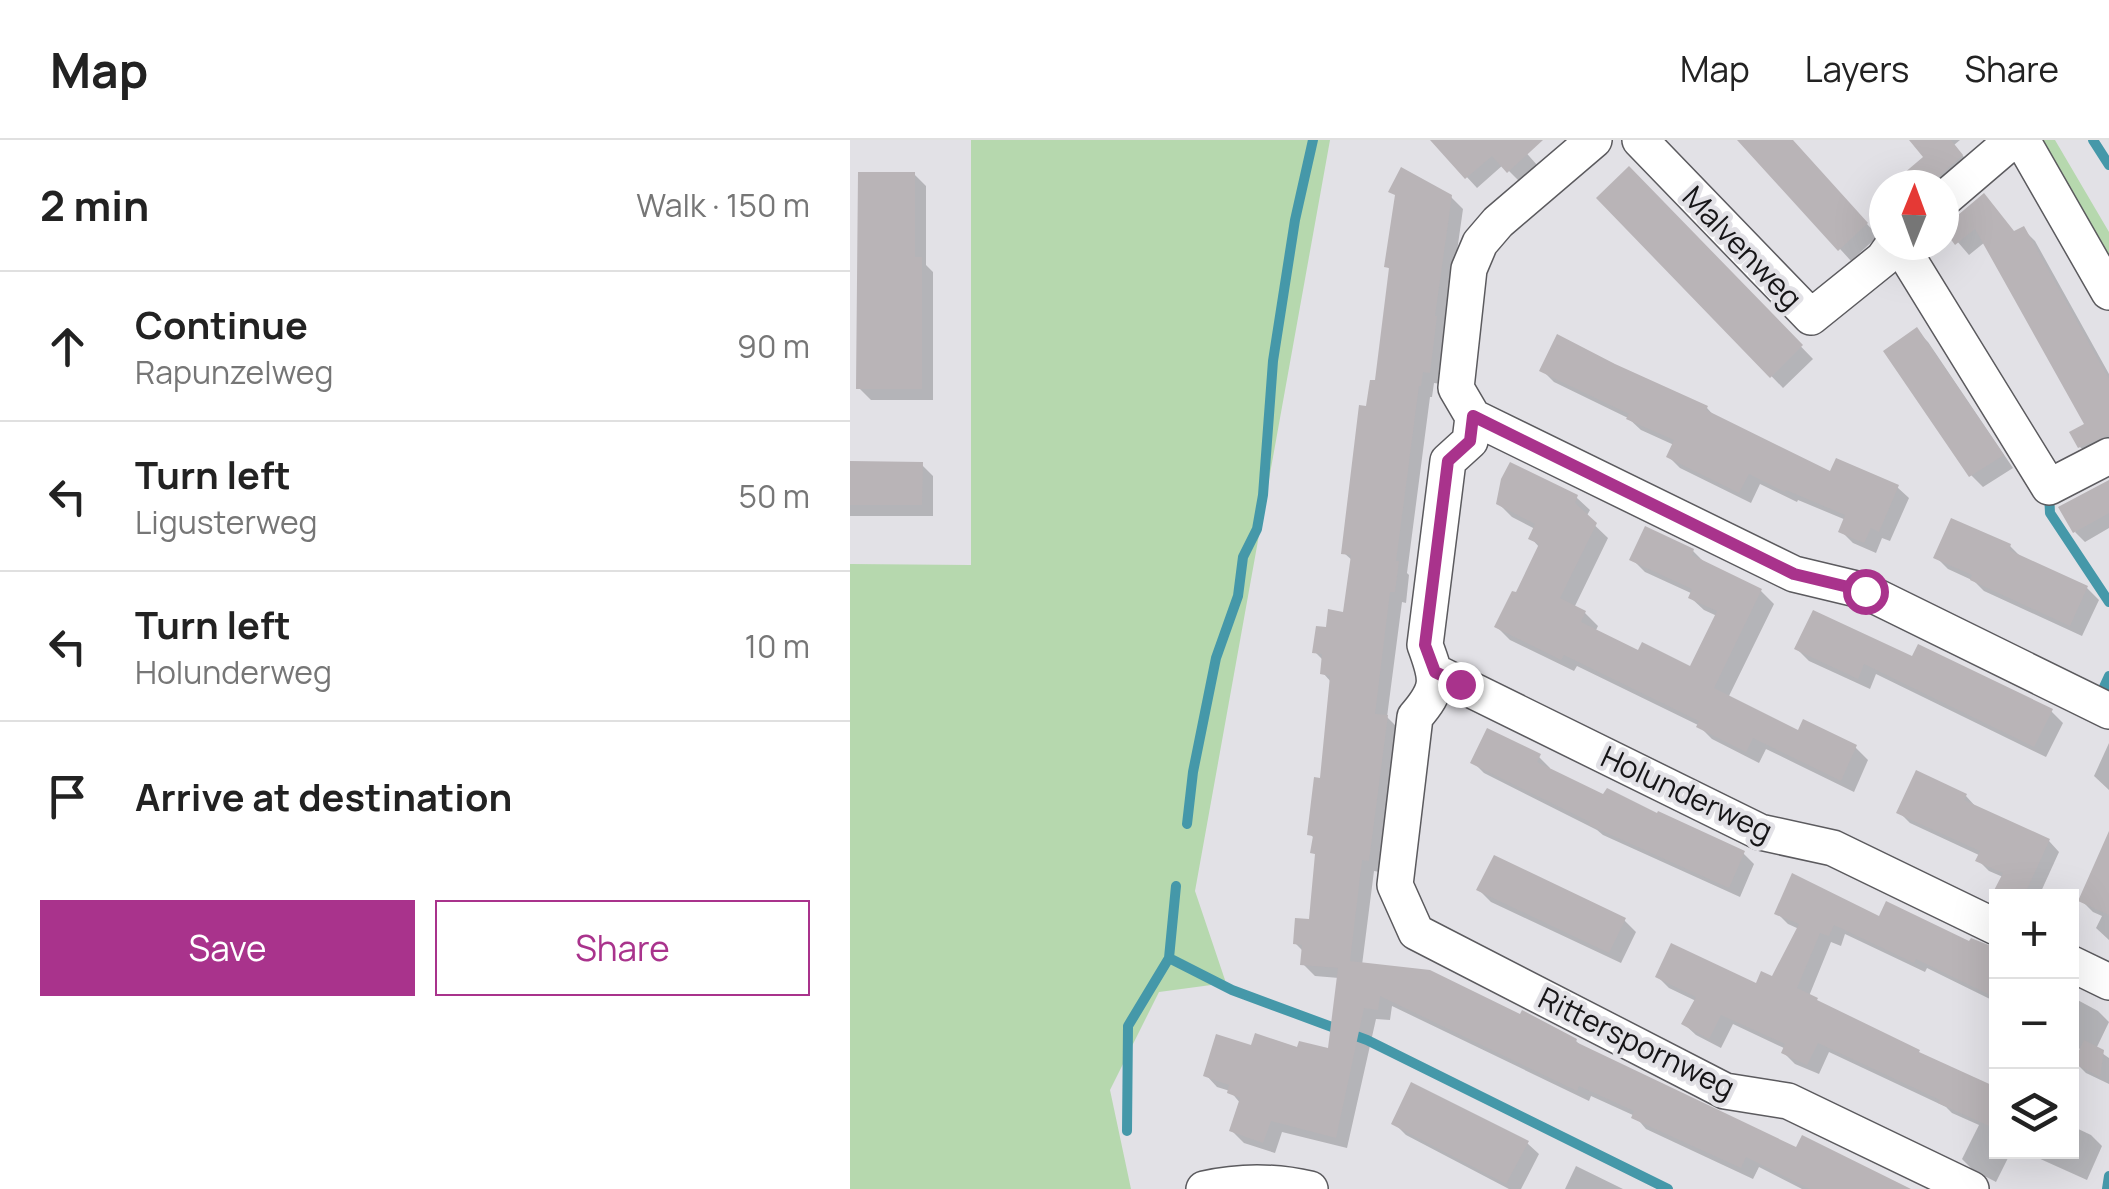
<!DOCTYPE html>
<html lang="en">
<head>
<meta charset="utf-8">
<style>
	:root { --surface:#fff; --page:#f6f6f6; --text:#222; --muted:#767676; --line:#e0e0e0; --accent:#a9338c }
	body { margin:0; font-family:Manrope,sans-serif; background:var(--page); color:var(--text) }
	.controls { position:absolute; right:30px; bottom:30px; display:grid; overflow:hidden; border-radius:0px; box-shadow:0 10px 40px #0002 }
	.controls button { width:90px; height:90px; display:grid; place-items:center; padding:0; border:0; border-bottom:2px solid var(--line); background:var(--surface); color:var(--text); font:50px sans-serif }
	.compass { position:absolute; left:1019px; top:30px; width:90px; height:90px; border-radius:50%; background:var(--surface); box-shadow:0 10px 40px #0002; rotate:1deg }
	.stop { position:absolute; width:30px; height:30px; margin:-22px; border:8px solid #a9338c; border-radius:50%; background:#fff }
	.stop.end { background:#a9338c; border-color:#fff; box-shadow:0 2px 10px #0008 }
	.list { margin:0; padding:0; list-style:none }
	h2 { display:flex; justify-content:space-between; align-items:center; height:130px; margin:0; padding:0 40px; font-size:42px }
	h2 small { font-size:32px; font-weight:400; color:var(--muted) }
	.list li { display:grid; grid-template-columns:65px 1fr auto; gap:30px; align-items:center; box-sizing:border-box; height:150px; padding:0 40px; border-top:2px solid var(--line) }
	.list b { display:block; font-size:38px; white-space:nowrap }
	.list p { margin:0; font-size:32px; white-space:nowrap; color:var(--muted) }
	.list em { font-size:32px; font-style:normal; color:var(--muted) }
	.actions { display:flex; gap:20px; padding:30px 40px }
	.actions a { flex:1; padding:22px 0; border:2px solid var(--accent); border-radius:0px; text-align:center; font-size:35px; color:var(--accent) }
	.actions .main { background:var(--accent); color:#fff }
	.icon { flex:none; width:55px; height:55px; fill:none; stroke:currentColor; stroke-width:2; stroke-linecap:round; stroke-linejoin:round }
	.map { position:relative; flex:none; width:1259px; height:1049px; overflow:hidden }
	header { display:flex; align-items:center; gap:60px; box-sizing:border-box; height:140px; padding:0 50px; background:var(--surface); border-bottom:2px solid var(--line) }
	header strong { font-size:48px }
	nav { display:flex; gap:55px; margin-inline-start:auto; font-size:35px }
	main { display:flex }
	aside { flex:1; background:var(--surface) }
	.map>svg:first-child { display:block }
	.green { fill:#b6d8ae }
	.shadow { fill:#0003 }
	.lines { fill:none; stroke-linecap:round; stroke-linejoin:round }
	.stream { stroke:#4598a9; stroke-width:10 }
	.building { fill:#b9b4b7 }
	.street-casing { stroke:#5b5a5e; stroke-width:38 }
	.street { stroke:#fff; stroke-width:35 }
	.route { stroke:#a9338c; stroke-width:12 }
	.labels { text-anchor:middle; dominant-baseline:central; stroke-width:9; stroke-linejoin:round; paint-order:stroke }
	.street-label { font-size:30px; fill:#161517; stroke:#e2e1e6 }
</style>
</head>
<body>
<header>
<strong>Map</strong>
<nav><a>Map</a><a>Layers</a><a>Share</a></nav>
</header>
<main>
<aside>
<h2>2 min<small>Walk · 150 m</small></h2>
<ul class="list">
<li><svg class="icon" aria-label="ahead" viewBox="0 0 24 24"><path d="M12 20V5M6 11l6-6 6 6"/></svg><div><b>Continue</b><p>Rapunzelweg</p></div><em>90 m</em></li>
<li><svg class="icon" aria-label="left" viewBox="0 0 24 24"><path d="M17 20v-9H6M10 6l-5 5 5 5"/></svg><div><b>Turn left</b><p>Ligusterweg</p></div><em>50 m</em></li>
<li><svg class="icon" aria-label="left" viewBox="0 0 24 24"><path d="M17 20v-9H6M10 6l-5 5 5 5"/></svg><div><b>Turn left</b><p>Holunderweg</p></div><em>10 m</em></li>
<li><svg class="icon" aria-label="arrive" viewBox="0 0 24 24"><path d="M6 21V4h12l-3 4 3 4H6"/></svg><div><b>Arrive at destination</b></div></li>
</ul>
<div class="actions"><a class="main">Save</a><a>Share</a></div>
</aside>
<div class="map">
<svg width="1259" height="1049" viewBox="0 0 1259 1049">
	<rect width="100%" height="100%" fill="#e2e1e6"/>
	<path class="green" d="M121 0H480L345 751 376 843 309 852 260 950 281 1049H0V424L121 425Z
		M1187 0H1205L1259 92V120Z"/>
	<path class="shadow" d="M583 0H665L687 25 669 41 653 25 627 48Z
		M891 0H940L1028 96 1001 121Z
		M1062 0H1110L1104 5 1123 28 1094 45H1044L1076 18Z
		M779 29 963 219 933 248 749 58Z
		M64 34 76 46V125L83 132V260H21L9 248Z
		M601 57 613 69 596 189 591 244 584 243 582 257H580L557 433 559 435 556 463 552 462 537 577 549 589 530 732 524 731 512 825 726 901 734 909 948 1010 1054 1049H952L909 1027 903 1039 796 989 785 976 741 956 739 961 542 866 540 880 526 879 497 1008 432 992 425 1013 394 1003 382 991 391 964 380 951 367 947 356 935 403 909 481 911 489 838 465 836 453 824 454 812 445 803 461 782 468 717 463 712 465 699 460 694 472 641 482 543 473 533 474 521 465 512 478 490 496 475 503 421 494 413 519 269 527 243 541 131 537 126Z
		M1094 82 1165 94 1173 89 1185 101 1259 234V311L1242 318 1230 307 1237 285 1135 102 1119 115 1094 86Z
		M1066 190 1078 202 1163 328 1133 347 1121 335Z
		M692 230 857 268 867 279 982 334 1047 347 1059 358 1040 401 1032 398 1026 413 1003 403 991 391 996 380 948 360 947 362 910 344 901 363 830 328 819 317 824 305 791 290 778 278 704 242Z
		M0 324 72 325 83 336V376H0Z
		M1259 343V388L1235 402 1225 392Z
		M727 358 740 370 736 377 758 398 724 468 735 473 748 486 745 492 789 513 841 529 867 476 854 470 841 458 843 454 795 432 782 419 843 411 857 425 911 451 924 464 878 558 949 593 1005 607 1018 620 1004 652 916 609 909 623 862 599 848 585 727 526 724 531 660 500 647 487 667 456 690 408 681 398 685 389 662 377 649 364Z
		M1160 406 1173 419 1237 448 1249 460 1232 496 1134 451 1124 441 1098 429 1086 417Z
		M947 509 1063 519 1201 571 1213 583 1196 617 1026 534 1020 549 959 521Z
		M1259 603V650L1244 636Z
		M689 617 700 628 699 630 755 658 893 713 904 724 890 757 753 695 747 690 634 633 623 622Z
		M1116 656 1126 667 1199 701 1209 712 1189 756H1146V764L1142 760 1153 737 1139 731 1128 720 1131 716 1060 683 1049 672Z
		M1259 730V800L1246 788 1252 776 1243 772 1231 760Z
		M629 750 774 780 786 792 771 823 641 762Z
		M927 773 1030 779 1120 805 1122 802 1146 811V862L1077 828 1075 832 995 794 991 806 981 802 959 856 973 866 1146 951V1012H1161L1146 1042 1123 1030 1112 1019 1129 985 1102 973 1096 967 979 912 969 934 945 924 934 913 936 909 883 884 871 908 846 895 834 884 846 861 819 848 808 837 907 846 923 839 949 789 938 784Z
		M1222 857 1248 871 1259 882 1246 909 1259 918V944L1236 933 1226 923 1232 910 1222 905Z
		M544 983 677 1003 689 1014 671 1049H659L556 995Z
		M1222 986 1241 995 1252 1006 1237 1040 1175 1012H1222Z
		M726 1026 773 1049H715Z"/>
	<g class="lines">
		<path class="stream" d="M1243 0 1259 25
			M1199 353 1200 373 1259 462
			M1259 536 1253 549 1259 552
			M337 684 343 632 366 518 388 456 393 417 407 389 413 355 423 221 445 80 463 0
			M319 818 382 850 517 900 818 1049
			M277 991 278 886 319 818 326 746
			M1257 1049 1259 1036"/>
	</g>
	<path class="building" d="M580 0H693L657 33 642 16 615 39Z
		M887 0H943L1018 83 988 111Z
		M1059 0H1101L1113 15 1079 45H1040L1073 17Z
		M779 26 953 205 920 238 746 58Z
		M551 27 602 55 585 176H587L580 233 573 232 571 246H569L546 421H549L545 452H540L525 574 538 575 519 721 512 720 500 821 580 830 670 874 672 870 727 899 726 902 946 1007 952 995 1061 1049H960L896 1017 891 1028 781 978 784 971 729 946 727 951 530 856 528 870 514 868 486 998 421 981 413 1003 379 991 390 958 377 953 379 945 353 936 366 894 401 905 405 893 447 907 449 901 478 908 488 828 450 825 452 805 443 804 445 778 459 779 465 714 460 713 463 696 457 695 464 637 470 638 480 536 470 534 472 514 462 513 466 486 476 487 478 469 493 472 501 415 491 414 509 265 516 266 520 240H525L539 128 534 127 545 55 538 52Z
		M8 32H65V117H72V249H6Z
		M1134 53 1164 91 1174 86 1259 239V295L1228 308 1219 292 1234 284 1125 89 1105 105 1094 90V80L1108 75Z
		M1067 187 1154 315 1119 337 1033 211Z
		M707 194 765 224 858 266 856 270 980 331 986 318 1049 345 1029 392 1021 388 1014 403 988 392 995 375 936 350 935 352 899 334 889 353 816 317 824 300 776 279 779 274 689 231Z
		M0 321 73 322 72 365H0Z
		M660 322 728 355 725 363 747 383 710 458 736 471 731 482 788 510 792 502 840 526 867 471 838 458 842 449 779 420 795 386 844 409 842 415 912 449 864 548 948 590 953 579 1007 605 991 641 903 598 896 612 846 587 849 581 714 515 711 520 644 487 662 451 666 452 689 404 678 399 685 384 646 364 651 339Z
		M1259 340V373L1223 393 1208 367Z
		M1101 378 1161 404 1159 410 1238 446 1220 486 1120 440 1122 435 1083 418Z
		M963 470 1062 516 1068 504 1203 569 1184 607 1014 524 1008 539 944 509Z
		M637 588 691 614 687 622 753 654 757 648 807 673 808 671 895 711 879 748 739 685 740 682 620 623Z
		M1066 630 1117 654 1114 660 1200 699 1174 756H1146V764L1139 760 1153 733 1125 721 1130 711 1046 673Z
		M1259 691V775L1228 761Z
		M644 715 776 778 759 813 626 750Z
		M942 733 1029 776 1036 761 1119 801 1121 798 1146 808V858L1066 819 1064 823 984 785 979 796 970 793 947 848 968 858 967 860 1070 910 1069 912 1146 947V989L1088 963 1090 960 968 903 957 925 931 913 935 904 871 875 859 899 831 884 846 857 805 837 821 803 906 843 911 831 922 836 949 784 924 774Z
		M1234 900 1254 910 1250 937 1223 923Z
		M561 942 679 1001 656 1044 541 984Z"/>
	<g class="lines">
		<defs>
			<path id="street" d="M744 0 648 82 630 103 619 129 606 248 623 277 620 301 598 321 575 505C588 540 590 548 565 577L545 745 566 792 875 951 938 961 1121 1049
				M790 0 961 177 1033 119 1043 105
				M1172 0 1259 152
				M1094 59 1163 0
				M1050 105 1199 347 1259 316
				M623 277 944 434 1015 451 1259 571
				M585 532 910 692 983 708 1146 787
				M1222 824 1259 842
				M354 1049C389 1041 425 1041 460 1049"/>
		</defs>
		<use href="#street" class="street-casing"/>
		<use href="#street" class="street"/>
	</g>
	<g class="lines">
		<path class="route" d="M610 544 585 532 575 505 598 321 620 301 623 276 944 434 1015 451"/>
	</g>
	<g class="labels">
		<g class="street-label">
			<text transform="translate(893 107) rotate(46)">Malvenweg</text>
			<text transform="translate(837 653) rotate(25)">Holunderweg</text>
			<text transform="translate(787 902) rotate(26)">Ritterspornweg</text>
		</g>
	</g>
</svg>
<div class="controls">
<button>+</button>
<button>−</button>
<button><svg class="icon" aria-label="layers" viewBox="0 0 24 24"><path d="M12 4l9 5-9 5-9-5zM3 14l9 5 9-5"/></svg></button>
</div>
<svg class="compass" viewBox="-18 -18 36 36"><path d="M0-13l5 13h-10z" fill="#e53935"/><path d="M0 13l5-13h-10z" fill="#767676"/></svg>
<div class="stop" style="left:1015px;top:451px"></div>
<div class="stop end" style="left:610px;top:544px"></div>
</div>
</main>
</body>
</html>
